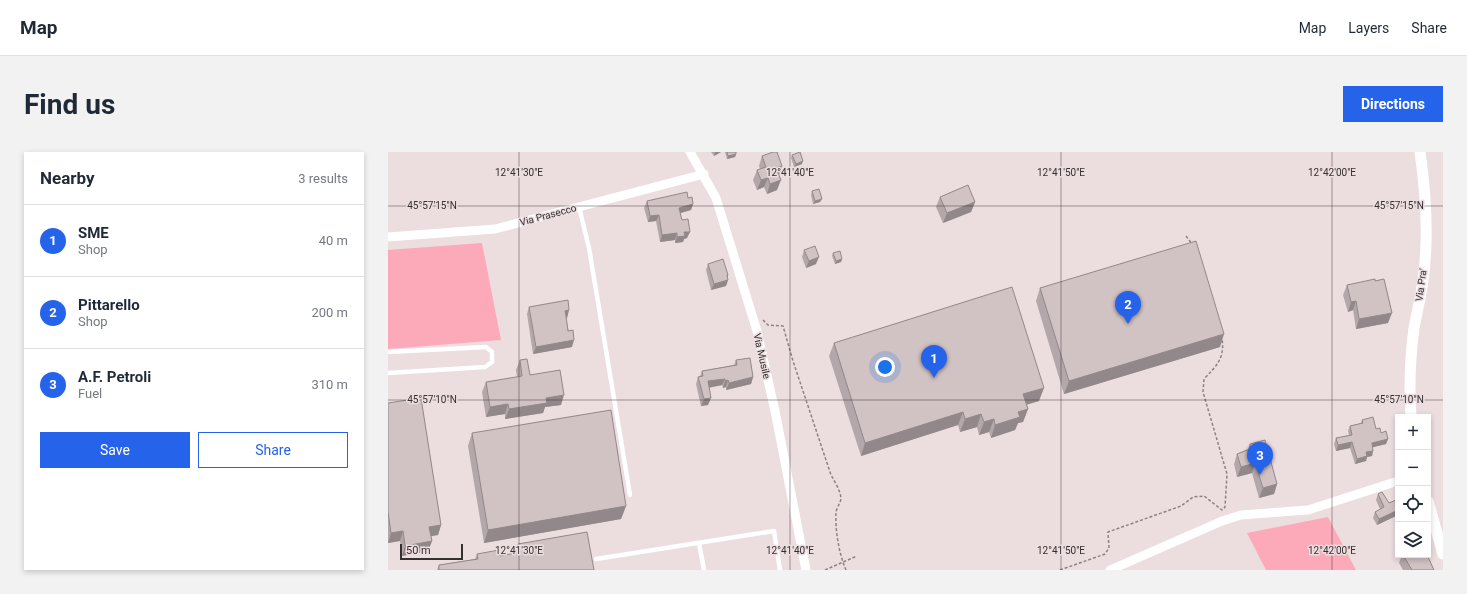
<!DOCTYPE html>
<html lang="en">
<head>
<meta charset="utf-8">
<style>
	:root { --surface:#fff; --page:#f2f2f3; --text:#1f2937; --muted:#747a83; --line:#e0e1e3; --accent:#2563eb }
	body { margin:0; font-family:Roboto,sans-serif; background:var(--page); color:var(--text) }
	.controls { position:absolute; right:12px; bottom:12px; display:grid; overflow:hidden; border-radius:0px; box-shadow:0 2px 6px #0003 }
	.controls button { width:36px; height:36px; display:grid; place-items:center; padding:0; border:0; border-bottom:1px solid var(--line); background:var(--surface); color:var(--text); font:20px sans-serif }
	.scale { position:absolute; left:12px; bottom:10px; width:63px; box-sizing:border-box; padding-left:4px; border:2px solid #352f30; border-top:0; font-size:11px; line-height:14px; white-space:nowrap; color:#352f30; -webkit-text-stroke:3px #ecdddf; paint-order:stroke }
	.you { position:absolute; left:497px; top:215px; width:14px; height:14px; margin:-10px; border:3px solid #fff; border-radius:50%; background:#1a73e8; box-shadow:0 0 0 6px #1a73e833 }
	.badge { display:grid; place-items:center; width:26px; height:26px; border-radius:50%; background:var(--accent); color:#fff; font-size:13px; font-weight:700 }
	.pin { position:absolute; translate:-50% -33px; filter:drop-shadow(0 1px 2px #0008) }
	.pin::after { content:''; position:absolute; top:21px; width:14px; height:12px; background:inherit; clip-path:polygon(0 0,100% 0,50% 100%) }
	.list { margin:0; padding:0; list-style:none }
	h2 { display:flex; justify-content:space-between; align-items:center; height:52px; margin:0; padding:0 16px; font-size:17px }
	h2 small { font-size:13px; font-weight:400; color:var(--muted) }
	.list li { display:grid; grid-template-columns:26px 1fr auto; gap:12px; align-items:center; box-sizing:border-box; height:72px; padding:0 16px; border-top:1px solid var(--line) }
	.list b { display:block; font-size:15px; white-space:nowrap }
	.list p { margin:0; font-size:13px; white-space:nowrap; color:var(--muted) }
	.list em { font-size:13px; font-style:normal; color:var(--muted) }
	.actions { display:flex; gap:8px; padding:12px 16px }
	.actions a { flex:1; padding:9px 0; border:1px solid var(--accent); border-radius:0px; text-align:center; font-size:14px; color:var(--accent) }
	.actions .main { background:var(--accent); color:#fff }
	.icon { flex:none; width:22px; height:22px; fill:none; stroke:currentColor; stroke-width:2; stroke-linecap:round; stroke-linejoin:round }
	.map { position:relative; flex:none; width:1055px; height:418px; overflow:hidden; border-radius:0px }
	header { display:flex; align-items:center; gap:24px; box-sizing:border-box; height:56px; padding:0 20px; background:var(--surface); border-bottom:1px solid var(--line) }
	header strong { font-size:19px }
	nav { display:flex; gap:22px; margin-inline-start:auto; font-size:14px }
	.intro { display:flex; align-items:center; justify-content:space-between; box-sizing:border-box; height:96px; padding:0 24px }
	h1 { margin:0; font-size:28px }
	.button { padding:10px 18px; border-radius:0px; background:var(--accent); color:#fff; font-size:14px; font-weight:700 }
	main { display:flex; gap:24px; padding:0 24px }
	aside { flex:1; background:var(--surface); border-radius:0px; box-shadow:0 2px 6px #0003 }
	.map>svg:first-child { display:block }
	.green { fill:#fca9ba }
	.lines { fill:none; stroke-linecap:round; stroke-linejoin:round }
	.path { stroke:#8c8284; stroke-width:1.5; stroke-dasharray:3 2; stroke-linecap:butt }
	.service { stroke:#fff; stroke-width:4.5 }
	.minor { stroke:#fff; stroke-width:9 }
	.tertiary { stroke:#fff; stroke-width:11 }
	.wall { fill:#b4a7a9 }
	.shaded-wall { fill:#928889 }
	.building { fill:#d1c2c4; stroke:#928889 }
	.ticks { fill:none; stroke:#352f30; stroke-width:1; stroke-opacity:0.45 }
	.labels { text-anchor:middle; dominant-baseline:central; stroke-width:3; stroke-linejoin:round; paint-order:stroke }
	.street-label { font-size:10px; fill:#352f30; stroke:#ecdddf }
	.ticks-label { font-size:10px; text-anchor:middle; fill:#352f30; stroke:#ecdddf; stroke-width:3; stroke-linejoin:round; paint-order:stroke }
</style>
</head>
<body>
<header>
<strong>Map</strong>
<nav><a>Map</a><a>Layers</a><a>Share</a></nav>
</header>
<div class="intro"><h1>Find us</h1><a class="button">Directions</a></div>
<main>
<aside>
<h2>Nearby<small>3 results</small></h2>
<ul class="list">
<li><span class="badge">1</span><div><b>SME</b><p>Shop</p></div><em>40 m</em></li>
<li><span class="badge">2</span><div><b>Pittarello</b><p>Shop</p></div><em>200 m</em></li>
<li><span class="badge">3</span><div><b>A.F. Petroli</b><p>Fuel</p></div><em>310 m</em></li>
</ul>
<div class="actions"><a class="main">Save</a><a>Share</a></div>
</aside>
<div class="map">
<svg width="1055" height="418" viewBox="0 0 1055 418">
	<rect width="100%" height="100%" fill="#ecdddf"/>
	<path class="green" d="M94 91 113 188 0 197V98Z
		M940 365 968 418H878L859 381Z"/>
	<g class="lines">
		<path class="path" d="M798 84 804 92
			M375 168 380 173 395 174 405 209 443 323C447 330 452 338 453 346 453 350 449 355 448 360 447 378 451 402 458 418
			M437 418 469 404
			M672 418 717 402 721 396 720 380 793 354 805 345 816 344 834 358 837 355 839 322 815 240 816 227C828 214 837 207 834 187"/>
		<path class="service" d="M191 55 201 96 242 343
			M0 200 98 195 104 200V210L97 215 0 221
			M311 391 316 418
			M208 407 386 379 392 418"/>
		<path class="minor" d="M302 0 328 46 369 179 387 259 418 418
			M0 85 107 77 316 22
			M722 418 834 369 853 363 920 358 1010 329"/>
		<path class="tertiary" d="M1023 265C1021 236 1022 206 1026 176 1029 160 1033 144 1035 128 1041 86 1038 42 1032 0
			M1040 349 1055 402"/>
	</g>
	<path class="wall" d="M323 0H333L326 4Z
		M337 0H348V2L347 5 339 7Z
		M404 3 414 12 406 15 403 6Z
		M374 4 391 23 389 38 379 42 376 35 369 38 365 28 369 18 372 17 371 14Z
		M424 39 432 50 425 52 423 43Z
		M552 45 587 50 583 60 555 71 548 55Z
		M300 46 305 52 303 58 292 61 299 86 296 87 295 90 287 91V88L272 90 268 69 260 70 256 56 259 49Z
		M416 98 428 112 418 116 414 105Z
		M445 101 454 107 453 110 447 112 444 104Z
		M320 112 340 123 339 125 340 128 338 134 323 138 318 118Z
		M959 133 1000 171 968 177 965 158 960 160 955 143Z
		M652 136 832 195 676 242 648 149Z
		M141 155 181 158 179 166H178L184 195 145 202 139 162Z
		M446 191 651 249 638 253 640 257 635 270 630 271 627 278 603 286 601 280 591 283 589 275 572 280 570 273 473 304 441 204Z
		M132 208 142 223 173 253 157 255 155 261 117 267V262L98 265 94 240 98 230 129 225 128 218Z
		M348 208 365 225 363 232 338 238V235L335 236 334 233 321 236 320 253 313 254 308 232 310 225 312 224 314 219 346 213Z
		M0 251 53 373 50 383 43 384 44 389 40 399 14 404 12 389 0 391Z
		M974 268 993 281 1000 287 998 292 985 295 984 304 979 305 978 309 967 312 962 296 948 299 946 292 948 286 961 283 960 279 962 274 973 271Z
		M84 281 238 354 233 367 96 391 80 294Z
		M862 292 889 332 886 342 871 346 864 321 849 325 846 312 849 302 860 297Z
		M990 342 1001 351H1010V363L989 373 985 366 987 360 992 357 988 348Z
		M130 392 206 418H49L51 413 87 407 89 402 112 404 127 401Z
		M1014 403H1039L1046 418H1015L1011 411Z"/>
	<path class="shaded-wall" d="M327 0H333L326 4Z
		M348 2 347 5 339 7 340 4Z
		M415 9 414 12 406 15 408 12Z
		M394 14 391 23 388 16Z
		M380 26 376 35 369 38 373 28Z
		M393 28 389 38 379 42 382 32Z
		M434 47 432 50 425 52 427 49Z
		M587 50 583 60 555 71 559 61Z
		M305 52 303 58 289 62 291 56Z
		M271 63 268 69 260 70 262 64Z
		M296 80H302L299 86 296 87 295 90 287 91 289 85Z
		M289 81 287 88 272 90 274 83Z
		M431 105 428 112 418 116 421 109Z
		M454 107 453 110 447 112 448 109Z
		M339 123H340L338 129 340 128 338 134 323 138 326 132Z
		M968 149 965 158 960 160 963 150Z
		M181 158 179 166H175L177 159Z
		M1004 161 1000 171 968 177 971 167Z
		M836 182 832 195 676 242 681 229Z
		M186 188 184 195 145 202 148 195Z
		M365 225 363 232 338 238 341 231Z
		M337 227 334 233 318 236 320 229Z
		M340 228 338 235 335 236 337 229Z
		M656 236 651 249 630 255 635 242Z
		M176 243 173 253 157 255 155 261 117 267 121 257 158 246Z
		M323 246 320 253 313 254 316 247Z
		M120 252 117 262 98 265 102 255Z
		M640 257 635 270 630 271 627 278 603 286 607 273 630 260Z
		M575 260 570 273 473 304 477 291Z
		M593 262 589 275 572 280 577 267Z
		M606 267 601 280 591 283 596 270Z
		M1000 287 998 292 982 296 984 291Z
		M964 290 962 296 948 299 950 293Z
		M985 299 984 304 979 305 978 309 967 312 969 307 978 300Z
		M867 311 864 321 849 325 853 315Z
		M889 332 886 342 871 346 875 336Z
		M238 354 233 367 96 391 100 378Z
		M1010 358V363L989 373 991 367Z
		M53 373 50 383 38 385 41 375Z
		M15 379 12 389 0 391 3 381Z
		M44 389 40 399 14 404 17 394Z"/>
	<path class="building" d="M339 0H348V2L340 4Z
		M385 0H389L394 14 388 16 393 28 382 32 380 26 373 28 369 18 378 15 374 4Z
		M412 0 415 9 408 12 404 3Z
		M580 33 587 50 559 61 552 45Z
		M431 37 434 47 427 49 424 39Z
		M299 40 300 46 304 45 305 52 291 56 294 68 300 67 302 80H296L297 84 289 85V81L274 83 271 63 262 64 259 49Z
		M808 89 836 182 681 229 652 136Z
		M427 94 431 105 421 109 416 98Z
		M452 99 454 107 448 109 445 101Z
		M335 107 340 123H339L340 128 326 132 320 112Z
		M987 127V129L996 127 1004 161 971 167 968 149 963 150 959 133Z
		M624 135 656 236 635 242 640 257 630 260 632 265 607 273 606 267 596 270 593 262 577 267 575 260 477 291 446 191Z
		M180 148 181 158 177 159 178 164 180 179 185 178 186 188 148 195 141 155Z
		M362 206 365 225 341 231 340 228 337 229V227L320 229 323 246 316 247 310 225 315 224 314 219 349 213 348 208Z
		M139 207 142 223 172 218 176 243 158 246 159 251 121 257 120 252 102 255 98 230 134 224 132 208Z
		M33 246 53 373 41 375 44 389 17 394 15 379 3 381 0 360V251Z
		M223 258 238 354 100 378 84 281Z
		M985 265 988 277 992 276 993 281 998 279 1000 287 984 291 985 299 978 300 979 304 969 307 964 290 950 293 948 286 964 283 962 274 975 271 974 268Z
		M877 288 889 332 875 336 867 311 853 315 849 302 862 297V292Z
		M994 340 1001 351 1008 348 1010 351V358L991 367 987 360 996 355 990 342Z
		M199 380 206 418H51V413L90 407 89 402 111 398 112 404 132 400 130 392Z
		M1015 403H1039L1046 418H1024Z"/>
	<path class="ticks" d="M131 0V418M402 0V418M673 0V418M944 0V418M0 54H1055M0 248H1055"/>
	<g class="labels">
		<g class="street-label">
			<text transform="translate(160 63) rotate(-15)">Via Prasecco</text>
			<text transform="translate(1033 133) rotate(-82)">Via Pra'</text>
			<text transform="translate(374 204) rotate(77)">Via Musile</text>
		</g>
	</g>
	<g class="ticks-label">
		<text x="131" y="24">12°41'30"E</text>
		<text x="402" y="24">12°41'40"E</text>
		<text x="673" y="24">12°41'50"E</text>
		<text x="944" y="24">12°42'00"E</text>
		<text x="44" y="57">45°57'15"N</text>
		<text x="1011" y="57">45°57'15"N</text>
		<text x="44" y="251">45°57'10"N</text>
		<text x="1011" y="251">45°57'10"N</text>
		<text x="131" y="402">12°41'30"E</text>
		<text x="402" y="402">12°41'40"E</text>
		<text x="673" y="402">12°41'50"E</text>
		<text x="944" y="402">12°42'00"E</text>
	</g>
</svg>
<div class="controls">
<button>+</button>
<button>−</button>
<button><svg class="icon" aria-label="locate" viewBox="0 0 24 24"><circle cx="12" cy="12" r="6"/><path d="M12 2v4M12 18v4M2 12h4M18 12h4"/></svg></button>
<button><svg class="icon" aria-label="layers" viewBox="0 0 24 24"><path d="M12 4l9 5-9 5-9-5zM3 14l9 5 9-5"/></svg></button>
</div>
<div class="scale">50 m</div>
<div class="you"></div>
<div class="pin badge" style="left:546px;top:226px">1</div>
<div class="pin badge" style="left:740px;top:172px">2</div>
<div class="pin badge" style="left:872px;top:323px">3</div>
</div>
</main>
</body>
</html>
